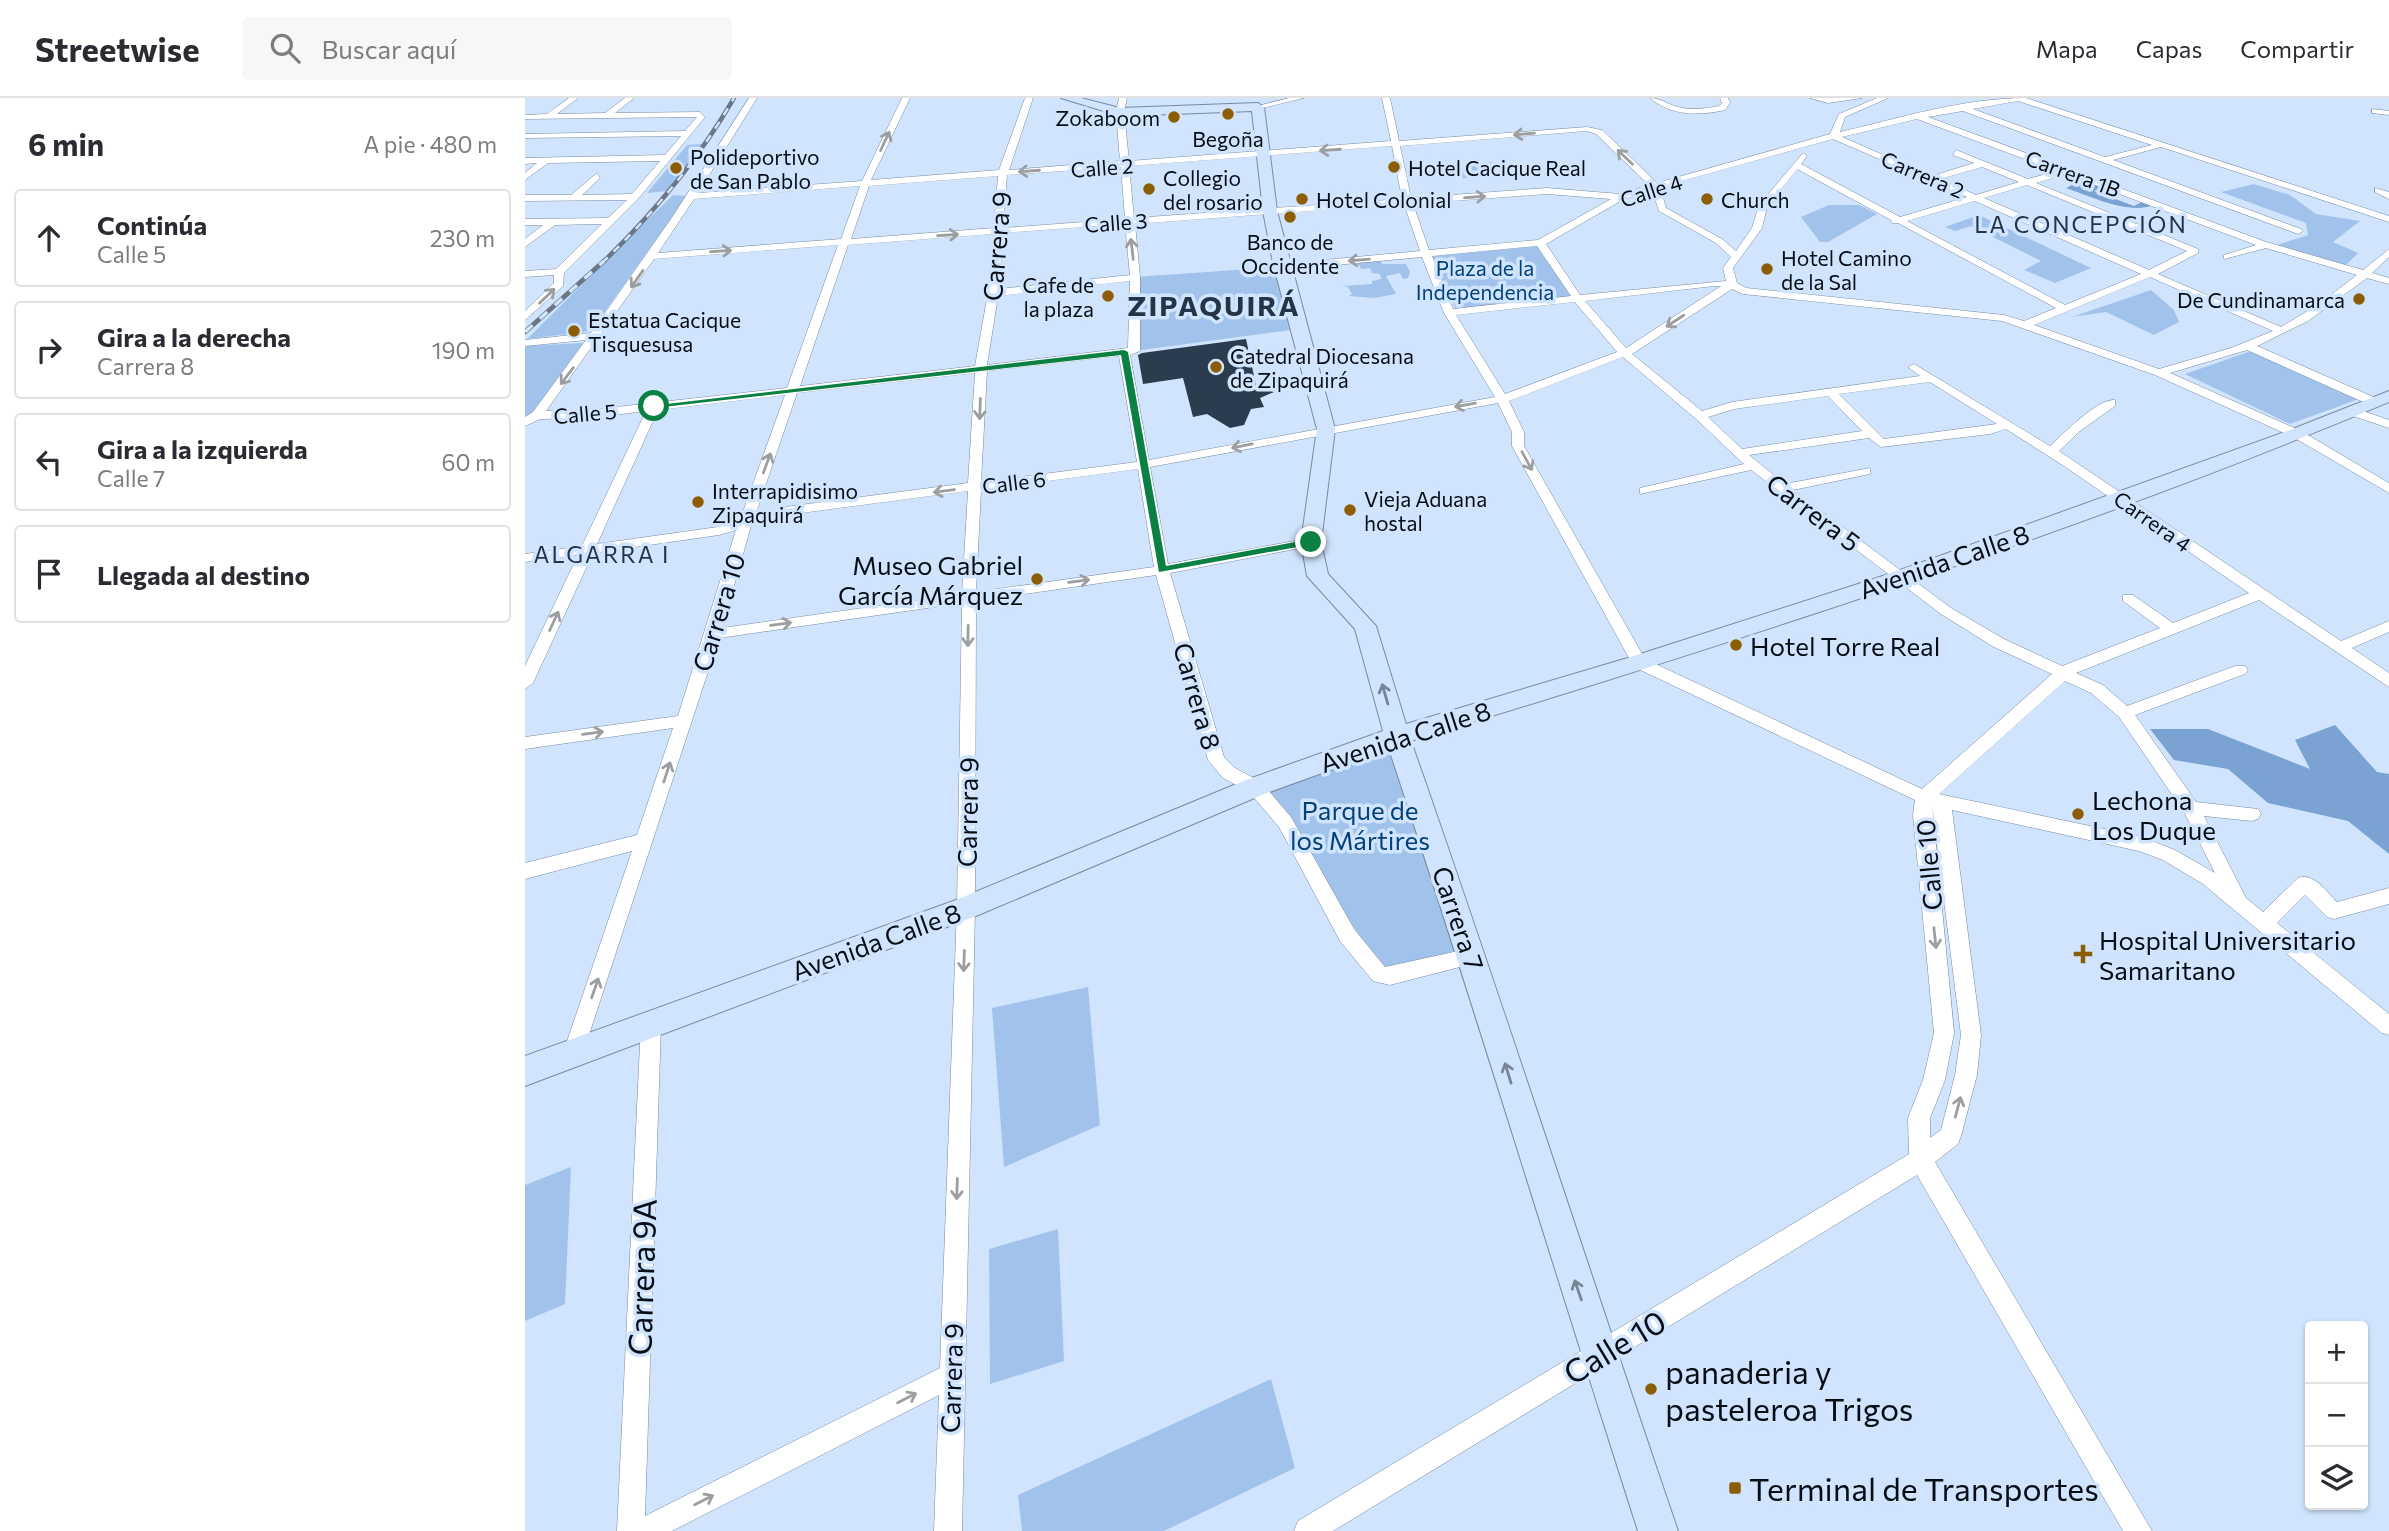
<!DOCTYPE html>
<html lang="es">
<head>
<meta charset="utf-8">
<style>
	:root { --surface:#fff; --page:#f7f7f7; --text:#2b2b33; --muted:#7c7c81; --line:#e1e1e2 }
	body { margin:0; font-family:Commissioner,sans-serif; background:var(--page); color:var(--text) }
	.controls { position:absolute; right:21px; bottom:21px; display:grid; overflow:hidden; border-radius:7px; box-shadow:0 2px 5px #0004 }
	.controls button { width:63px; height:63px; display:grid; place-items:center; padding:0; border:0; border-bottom:2px solid var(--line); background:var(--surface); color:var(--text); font:35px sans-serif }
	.stop { position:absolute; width:21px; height:21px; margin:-16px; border:5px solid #0b8043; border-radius:50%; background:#fff }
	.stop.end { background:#0b8043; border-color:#fff; box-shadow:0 2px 7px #0008 }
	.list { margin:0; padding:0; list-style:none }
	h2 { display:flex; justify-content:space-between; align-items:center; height:91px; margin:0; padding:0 28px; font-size:30px }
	h2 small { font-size:23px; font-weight:400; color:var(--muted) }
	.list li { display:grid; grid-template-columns:46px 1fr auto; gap:21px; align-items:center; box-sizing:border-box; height:98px; margin:0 14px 14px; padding:0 14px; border:2px solid var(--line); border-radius:7px }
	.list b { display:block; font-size:26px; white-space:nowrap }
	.list p { margin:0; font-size:23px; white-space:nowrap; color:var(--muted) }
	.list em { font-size:23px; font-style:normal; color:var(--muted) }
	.icon { flex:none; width:38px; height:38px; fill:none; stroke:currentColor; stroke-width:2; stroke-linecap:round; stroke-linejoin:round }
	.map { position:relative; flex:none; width:1864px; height:1433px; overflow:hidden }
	header { display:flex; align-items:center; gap:42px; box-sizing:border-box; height:98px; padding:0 35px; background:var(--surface); border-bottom:2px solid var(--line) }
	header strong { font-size:33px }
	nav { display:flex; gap:38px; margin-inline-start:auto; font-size:24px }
	.search { width:490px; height:63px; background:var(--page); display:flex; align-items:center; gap:18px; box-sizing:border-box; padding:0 24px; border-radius:7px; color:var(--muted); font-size:26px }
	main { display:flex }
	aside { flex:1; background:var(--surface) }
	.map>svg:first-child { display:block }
	.green { fill:#a1c3eb }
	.forest { fill:#7aa2d2 }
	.building { fill:#2c3c4f }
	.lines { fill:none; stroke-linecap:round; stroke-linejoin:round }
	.street-casing { stroke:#778aa0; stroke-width:1 }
	.secondary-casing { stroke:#778aa0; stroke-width:2 }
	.street { fill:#fff; fill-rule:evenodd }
	.secondary { fill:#d0e5fd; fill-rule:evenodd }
	.rail-far1-casing { stroke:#6a7787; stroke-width:4.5 }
	.rail-casing { stroke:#6a7787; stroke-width:5 }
	.rail-far1 { stroke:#d0e4fd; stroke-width:2.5; stroke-dasharray:8; stroke-linecap:butt }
	.rail { stroke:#d0e4fd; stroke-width:3.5; stroke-dasharray:10; stroke-linecap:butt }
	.oneway { stroke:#9c9ea1 }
	.oneway2 { stroke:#768495 }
	.route { fill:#0b8043 }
	.poi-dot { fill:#8d5d06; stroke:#d0e4fd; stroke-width:2.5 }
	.labels { text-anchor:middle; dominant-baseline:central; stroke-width:7; stroke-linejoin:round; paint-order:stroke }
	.far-poi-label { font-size:21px; fill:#070d15; stroke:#d0e4fd; text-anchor:start }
	.far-street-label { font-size:21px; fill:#070d15; stroke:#d0e4fd }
	.far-park-label { font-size:21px; fill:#03417b; stroke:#d0e4fd }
	.far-neighbourhood-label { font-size:23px; letter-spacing:2px; fill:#243447; stroke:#d0e4fd }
	.street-label { font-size:26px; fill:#070d15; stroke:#d0e4fd }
	.poi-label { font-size:26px; fill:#070d15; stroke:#d0e4fd; text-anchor:start }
	.park-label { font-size:26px; fill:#03417b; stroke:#d0e4fd }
	.far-district-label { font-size:28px; font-weight:bold; letter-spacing:2px; fill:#243447; stroke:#d0e4fd }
	.near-street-label { font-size:32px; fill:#070d15; stroke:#d0e4fd }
	.near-poi-label { font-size:32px; fill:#070d15; stroke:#d0e4fd; text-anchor:start }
</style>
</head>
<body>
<header>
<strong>Streetwise</strong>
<div class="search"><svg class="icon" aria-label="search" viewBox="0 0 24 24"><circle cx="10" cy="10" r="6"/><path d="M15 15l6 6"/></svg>Buscar aquí</div>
<nav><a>Mapa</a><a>Capas</a><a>Compartir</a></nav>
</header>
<main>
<aside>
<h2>6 min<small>A pie · 480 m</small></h2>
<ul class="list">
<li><svg class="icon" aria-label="ahead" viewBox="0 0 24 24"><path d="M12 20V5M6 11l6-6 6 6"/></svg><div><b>Continúa</b><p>Calle 5</p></div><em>230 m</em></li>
<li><svg class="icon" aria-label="right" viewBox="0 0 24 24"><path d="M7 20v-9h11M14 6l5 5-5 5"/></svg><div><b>Gira a la derecha</b><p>Carrera 8</p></div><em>190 m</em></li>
<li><svg class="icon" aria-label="left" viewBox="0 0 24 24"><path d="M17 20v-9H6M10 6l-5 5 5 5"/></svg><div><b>Gira a la izquierda</b><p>Calle 7</p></div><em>60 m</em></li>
<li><svg class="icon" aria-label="arrive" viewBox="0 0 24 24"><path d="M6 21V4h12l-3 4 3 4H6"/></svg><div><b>Llegada al destino</b></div></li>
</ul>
</aside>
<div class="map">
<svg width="1864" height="1433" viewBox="0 0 1864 1433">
	<rect width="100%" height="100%" fill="#d0e4fd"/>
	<path class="green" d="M177 46 143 93 122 95 162 47Z
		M966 64 975 76 932 81 924 69Z
		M1729 86 1765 97 1791 116 1835 123 1808 144 1833 155 1820 168 1752 147 1783 137 1781 125 1696 94Z
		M148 97 162 98 66 233 2 241Z
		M1304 107H1334L1352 116 1303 144H1295L1276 119Z
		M1454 117 1566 170 1530 185 1499 172 1516 163 1446 128 1430 133 1420 129Z
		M1014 146 1047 201 932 214 906 158Z
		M854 161 857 166H881L885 174 883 180 878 181 875 175 861 178 871 196 849 200 824 198 827 196 823 189 818 188 847 186V183L856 181 855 176 847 175 845 170 836 171 832 163Z
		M756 169 773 231 609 253 610 179Z
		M1626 192 1649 212 1654 224 1629 237 1581 214 1547 219Z
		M58 245 8 314 0 321V248Z
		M1726 253 1834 301 1765 326 1660 276Z
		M875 645 940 850 858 874 739 691Z
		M563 889 575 1027 479 1069 467 910Z
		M46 1069 40 1206 0 1223V1087Z
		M533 1131 539 1263 465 1286 464 1151Z
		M746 1281 770 1370 639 1433H497L493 1397Z"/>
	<path class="forest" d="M1553 84 1578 89 1569 93 1609 108 1619 103 1629 107C1603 117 1568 99 1541 90Z
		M1810 627 1852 674 1864 676V756L1823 723 1743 705 1703 671 1649 662 1625 631H1683L1785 671 1770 642Z"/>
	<path class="building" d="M721 241 731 287 749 294 735 300 739 309 726 311 719 327 705 330 682 316 668 319 658 280 618 286 613 257 617 255Z"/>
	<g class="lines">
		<defs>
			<path id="street" d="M44 0H53L32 16 80 15 100 0H109L90 15 175 14 180 19 113 101 39 175 38 188 0 222V213L29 185V177L0 179V173L31 171 77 126 30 127 0 149V141L18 127H0V121L83 120 102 102 0 103V97H46L72 75 75 80 57 97 107 96 135 63 23 65 0 82V75L12 65 0 66V60L140 57 156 38 0 40V36L160 33 172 19 0 21V17L22 16Z
				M224 0H232L173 95 337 83 377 0H385L346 82 474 72 500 0H508L484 72 595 63 591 14 594 0H602L599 14 604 63 866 43 857 0H865L874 43 1062 29 1077 32 1132 85 1305 36 1314 16 1352 0H1363L1320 19 1315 34C1375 20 1439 0 1501 0L1864 118V124L1636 49 1588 62 1776 131 1778 133 1773 136 1438 13 1403 19 1542 70H1548L1549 73 1741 144 1838 172 1864 151V159L1847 175 1864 180V186L1842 180 1783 223 1732 248 1853 301V307H1845L1722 252 1645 275 1776 333 1864 385V395L1768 339 1630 277 1477 223 1218 196 1207 191 1107 256 1177 313 1207 304 1395 278 1383 269 1389 266 1525 348C1538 336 1573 300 1590 302V308L1555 333 1534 353 1816 543 1864 523V534L1827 550 1864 575V589L1734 502 1551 575 1578 587 1602 608 1710 568H1720L1723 572 1720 576 1610 617 1671 704 1733 711 1736 716 1733 721 1727 723 1679 718 1721 800 1738 814 1773 780C1789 774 1802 794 1812 804L1864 790V806L1809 821 1802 819 1780 797 1752 825 1864 916V937L1857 935 1678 786 1638 762 1614 753 1427 712 1456 937 1452 977 1436 1038 1433 1046 1410 1064 1627 1433H1598L1392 1077 808 1433H769L773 1423 1384 1056 1383 1020 1398 982 1409 935 1388 717 1390 702 1109 569 987 348V334L973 305 625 369 643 466 786 440 793 444 786 448 645 475 699 659 710 670 736 684 766 719 829 831 860 869 947 850 954 852 957 858 954 864 865 887 848 883 815 843 754 729 724 694 698 680 683 662 631 477 451 503 450 810 437 1433H409L414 1297 147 1433H92L116 925 119 918 126 916 133 918 136 925 120 1418 415 1270 432 810 437 505 194 540 58 955 55 962 48 965 41 962 38 955 107 753 0 781V765L112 737 148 630 0 651V639L153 618 211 432 194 437 68 455 8 585 0 591V568L53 457 0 464V456L57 448 121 313 64 320 15 321 0 328V319L8 314 61 242 0 248V242L66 235 146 121ZM1493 3 1627 47 1580 59 1448 11ZM1392 21 1532 73 1503 81 1431 52 1428 57 1449 65 1407 78 1317 39ZM1062 33 1071 36 1124 87 1095 96 1022 90 886 100 875 48ZM1308 41 1442 99 1375 119 1276 66 1282 58 1278 55 1234 107 1227 130 1211 153 1197 141 1141 110 1135 89ZM867 48 877 101 609 120 604 68ZM596 69 600 121 478 130 482 77ZM1457 69 1494 84 1451 97 1415 81ZM1272 71 1366 122 1367 125H1373L1531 210 1499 223 1479 217 1221 190 1212 185 1208 170 1237 130 1242 109ZM1541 76 1731 147 1699 157V161L1741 150 1832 177 1794 206 1756 229 1633 176 1673 155V151L1511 85ZM473 78 469 130 326 141 344 88ZM1502 87 1662 153 1624 172 1459 100ZM335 88 316 141 133 155 169 101ZM1127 92 1134 113 1191 145 1206 159 1198 170 1201 183 1055 197 1021 146 1099 101ZM1022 96 1086 101 1013 142 904 152 888 106ZM1450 103 1616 176 1540 207 1382 123ZM879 106 895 153 756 166 751 169 756 172 897 159 919 215 970 299 624 362 605 257 615 253V179L610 126ZM600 126 605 177 474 191 478 135ZM468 136 463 195 450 268 275 288 323 147ZM313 147 262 290 64 312 21 313 129 161ZM1012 148 1046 198 928 211 907 158ZM1625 179 1748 233 1706 250 1634 271 1509 227ZM605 183 603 250 462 267 473 198ZM1189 188H1196L1101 250 1060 203ZM1050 204 1092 254 980 296 931 217ZM594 258 612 364 456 384 462 273ZM1098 259 1171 321 1219 366 1115 390V396L1226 372 1416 516 1469 549 1527 576 1397 691 1120 561 999 348V334L984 303ZM450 275 443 385 260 409 230 418 272 295ZM1405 284 1472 326 1359 341 1314 296ZM260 297 215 422 193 429 72 446 133 312ZM1303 298 1337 333 1217 351 1183 319 1209 311ZM1481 331 1539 368 1724 495 1648 525 1608 497H1598V503L1635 530 1537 568 1479 541 1426 510 1268 392 1345 376V370L1260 386 1224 357 1344 340 1356 349 1465 336ZM613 371 629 469 451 494 456 392ZM443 393 437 496 197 530 226 428 261 417ZM1540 583 1566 595 1594 619 1659 714 1690 775 1650 752 1617 739 1414 696ZM1407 707 1436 937 1430 977 1416 1032 1405 1040V1020L1420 982 1429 935Z
				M764 0H779L733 11 729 9Z
				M1125 0C1134 0 1139 4 1147 7 1162 13 1179 11 1194 8L1197 5 1195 0H1203L1205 5 1200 12C1174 18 1146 18 1125 0Z
				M1285 0H1337L1303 5Z
				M1847 11 1864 13V17L1847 15Z
				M1850 90 1864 94V101L1850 94Z
				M1829 310 1864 322V330L1825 317 1823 314Z"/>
			<path id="secondary" d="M536 0H556L595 10 733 5 739 9 752 113 810 331 796 444 803 476 851 528 881 626 1106 559 1367 475 1765 332 1864 293V304C1546 437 1216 542 886 643 978 905 1063 1170 1153 1433H1113C1029 1172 950 910 864 651L739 696 451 818 0 988V958L431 802 721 682 858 633 830 531 782 478 776 444 792 331 748 165 738 113 727 13 595 18Z"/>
		</defs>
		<use href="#street" class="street-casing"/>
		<use href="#secondary" class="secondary-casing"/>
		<use href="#street" class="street"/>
		<use href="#secondary" class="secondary"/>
		<defs>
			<path id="rail-far1" d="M77 165C129 115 173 62 209 0"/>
			<path id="rail" d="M0 234 79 163"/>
		</defs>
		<use href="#rail-far1" class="rail-far1-casing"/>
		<use href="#rail" class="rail-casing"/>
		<use href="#rail-far1" class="rail-far1"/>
		<use href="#rail" class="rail"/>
	</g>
	<defs><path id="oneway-shaft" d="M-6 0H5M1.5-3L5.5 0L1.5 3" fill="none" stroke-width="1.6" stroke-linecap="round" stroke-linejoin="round" transform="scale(1.75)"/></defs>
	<g class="oneway">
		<use href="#oneway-shaft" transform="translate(999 36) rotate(175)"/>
		<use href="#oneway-shaft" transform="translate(360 43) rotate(-65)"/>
		<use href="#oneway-shaft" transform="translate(805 52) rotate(176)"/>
		<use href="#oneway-shaft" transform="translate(1100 59) rotate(-136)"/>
		<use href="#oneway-shaft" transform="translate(504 73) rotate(176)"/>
		<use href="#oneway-shaft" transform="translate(950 99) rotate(-4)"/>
		<use href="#oneway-shaft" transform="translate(423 137) rotate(-4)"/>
		<use href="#oneway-shaft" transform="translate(607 151) rotate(-97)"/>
		<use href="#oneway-shaft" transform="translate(196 153) rotate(-4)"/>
		<use href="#oneway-shaft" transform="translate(834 162) rotate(175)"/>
		<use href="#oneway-shaft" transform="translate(112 181) rotate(125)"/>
		<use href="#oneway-shaft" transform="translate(22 198) rotate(-44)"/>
		<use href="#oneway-shaft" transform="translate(1150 223) rotate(147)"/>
		<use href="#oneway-shaft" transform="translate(42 278) rotate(127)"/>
		<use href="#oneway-shaft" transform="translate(940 307) rotate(170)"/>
		<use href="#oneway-shaft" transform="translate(455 311) rotate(92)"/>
		<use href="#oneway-shaft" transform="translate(717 348) rotate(169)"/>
		<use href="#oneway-shaft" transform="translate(1002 363) rotate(61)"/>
		<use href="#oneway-shaft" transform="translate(242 365) rotate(-70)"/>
		<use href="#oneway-shaft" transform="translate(419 393) rotate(173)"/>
		<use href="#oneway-shaft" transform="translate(554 483) rotate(-8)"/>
		<use href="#oneway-shaft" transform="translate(29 523) rotate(-65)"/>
		<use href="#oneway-shaft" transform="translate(256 526) rotate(-8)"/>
		<use href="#oneway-shaft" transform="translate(443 538) rotate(91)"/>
		<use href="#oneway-shaft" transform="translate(68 635) rotate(-8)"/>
		<use href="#oneway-shaft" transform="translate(142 674) rotate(-72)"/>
		<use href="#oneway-shaft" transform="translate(1410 840) rotate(84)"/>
		<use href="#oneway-shaft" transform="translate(439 863) rotate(92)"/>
		<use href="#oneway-shaft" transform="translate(70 890) rotate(-71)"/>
		<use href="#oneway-shaft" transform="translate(1433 1009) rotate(-75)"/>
		<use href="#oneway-shaft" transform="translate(432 1091) rotate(92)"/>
		<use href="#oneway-shaft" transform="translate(382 1300) rotate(-27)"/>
		<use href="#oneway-shaft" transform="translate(179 1402) rotate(-27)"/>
	</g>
	<g class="oneway2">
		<use href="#oneway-shaft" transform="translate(860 596) rotate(-106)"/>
		<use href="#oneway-shaft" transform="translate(983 975) rotate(-107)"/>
		<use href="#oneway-shaft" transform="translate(1053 1192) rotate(-109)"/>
	</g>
	<path class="route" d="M599 252 603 254 641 468 786 441 789 446 634 474 596 257 129 310 125 308Z"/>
	<g class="poi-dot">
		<circle cx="703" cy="16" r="7"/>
		<circle cx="649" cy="19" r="7"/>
		<circle cx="869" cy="69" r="7"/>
		<circle cx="151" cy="70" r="7"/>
		<circle cx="624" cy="91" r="7"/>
		<circle cx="777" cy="101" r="7"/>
		<circle cx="1182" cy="101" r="7"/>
		<circle cx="765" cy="119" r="7"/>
		<circle cx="1242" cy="171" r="7"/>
		<circle cx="583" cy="198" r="7"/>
		<circle cx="1834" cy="201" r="7"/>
		<circle cx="49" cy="233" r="7"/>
		<circle cx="691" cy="269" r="7"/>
		<circle cx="173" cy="404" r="7"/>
		<circle cx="825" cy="412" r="7"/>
		<circle cx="512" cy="481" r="7"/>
		<circle cx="1211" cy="547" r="7"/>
		<circle cx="1553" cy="716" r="7"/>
		<path d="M1554.5 845.5h7v7h7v7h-7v7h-7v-7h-7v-7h7z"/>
		<circle cx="1126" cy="1291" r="7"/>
		<rect x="1203" y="1383" width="14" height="14" rx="3.5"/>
	</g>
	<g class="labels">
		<g class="far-poi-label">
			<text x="635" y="19" text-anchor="end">Zokaboom</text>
			<text x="703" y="40" text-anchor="middle">Begoña</text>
			<text x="165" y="58">Polideportivo<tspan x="165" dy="24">de San Pablo</tspan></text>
			<text x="883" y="69">Hotel Cacique Real</text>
			<text x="638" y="79">Collegio<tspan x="638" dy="24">del rosario</tspan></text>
			<text x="791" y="101">Hotel Colonial</text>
			<text x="1196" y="101">Church</text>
			<text x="765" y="143" text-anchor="middle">Banco de<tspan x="765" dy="24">Occidente</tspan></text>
			<text x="1256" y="159">Hotel Camino<tspan x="1256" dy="24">de la Sal</tspan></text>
			<text x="569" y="186" text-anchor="end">Cafe de<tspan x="569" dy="24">la plaza</tspan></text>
			<text x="1820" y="201" text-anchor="end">De Cundinamarca</text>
			<text x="63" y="221">Estatua Cacique<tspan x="63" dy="24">Tisquesusa</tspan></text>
			<text x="705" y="257">Catedral Diocesana<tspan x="705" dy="24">de Zipaquirá</tspan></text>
			<text x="187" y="392">Interrapidisimo<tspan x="187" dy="24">Zipaquirá</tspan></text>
			<text x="839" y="400">Vieja Aduana<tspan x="839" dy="24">hostal</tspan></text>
		</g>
		<g class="far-street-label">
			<text transform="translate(577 69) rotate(-4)">Calle 2</text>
			<text transform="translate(1548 75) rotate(20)">Carrera 1B</text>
			<text transform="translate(1398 76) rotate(23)">Carrera 2</text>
			<text transform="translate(1126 92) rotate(-18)">Calle 4</text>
			<text transform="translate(591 124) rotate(-4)">Calle 3</text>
			<text transform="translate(60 315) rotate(-5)">Calle 5</text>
			<text transform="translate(489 384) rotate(-7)">Calle 6</text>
			<text transform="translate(1628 423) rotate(35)">Carrera 4</text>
		</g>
		<g class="far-park-label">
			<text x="960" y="169">Plaza de la<tspan x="960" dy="24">Independencia</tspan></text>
		</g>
		<g class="far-neighbourhood-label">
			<text x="1556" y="126">LA CONCEPCIÓN</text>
			<text x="77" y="456">ALGARRA I</text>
		</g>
		<g class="street-label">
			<text transform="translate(471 148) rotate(-85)">Carrera 9</text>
			<text transform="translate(1289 414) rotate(37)">Carrera 5</text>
			<text transform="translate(1419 463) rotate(-19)">Avenida Calle 8</text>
			<text transform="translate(193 514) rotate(-73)">Carrera 10</text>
			<text transform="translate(673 598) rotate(74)">Carrera 8</text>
			<text transform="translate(880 638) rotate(-18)">Avenida Calle 8</text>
			<text transform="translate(442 714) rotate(-89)">Carrera 9</text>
			<text transform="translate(1403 767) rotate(-95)">Calle 10</text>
			<text transform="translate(934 820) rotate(71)">Carrera 7</text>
			<text transform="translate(351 843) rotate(-20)">Avenida Calle 8</text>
			<text transform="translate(426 1280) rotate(-88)">Carrera 9</text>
		</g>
		<g class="poi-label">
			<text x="498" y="466" text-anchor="end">Museo Gabriel<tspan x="498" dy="30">García Márquez</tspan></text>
			<text x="1225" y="547">Hotel Torre Real</text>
			<text x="1567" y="701">Lechona<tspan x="1567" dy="30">Los Duque</tspan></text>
			<text x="1574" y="841">Hospital Universitario<tspan x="1574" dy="30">Samaritano</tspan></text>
		</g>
		<g class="park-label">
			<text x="835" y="711">Parque de<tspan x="835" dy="30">los Mártires</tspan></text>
		</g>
		<g class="far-district-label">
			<text x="689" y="207">ZIPAQUIRÁ</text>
		</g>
		<g class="near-street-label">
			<text transform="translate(116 1179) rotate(-88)">Carrera 9A</text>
			<text transform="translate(1089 1248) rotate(-31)">Calle 10</text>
		</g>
		<g class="near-poi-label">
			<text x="1140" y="1273">panaderia y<tspan x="1140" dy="37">pasteleroa Trigos</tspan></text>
			<text x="1224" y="1390">Terminal de Transportes</text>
		</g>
	</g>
</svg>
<div class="controls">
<button>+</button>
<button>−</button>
<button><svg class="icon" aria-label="layers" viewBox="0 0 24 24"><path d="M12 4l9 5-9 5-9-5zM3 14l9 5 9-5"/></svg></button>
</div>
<div class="stop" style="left:129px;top:308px"></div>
<div class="stop end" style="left:786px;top:444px"></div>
</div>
</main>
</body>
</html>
